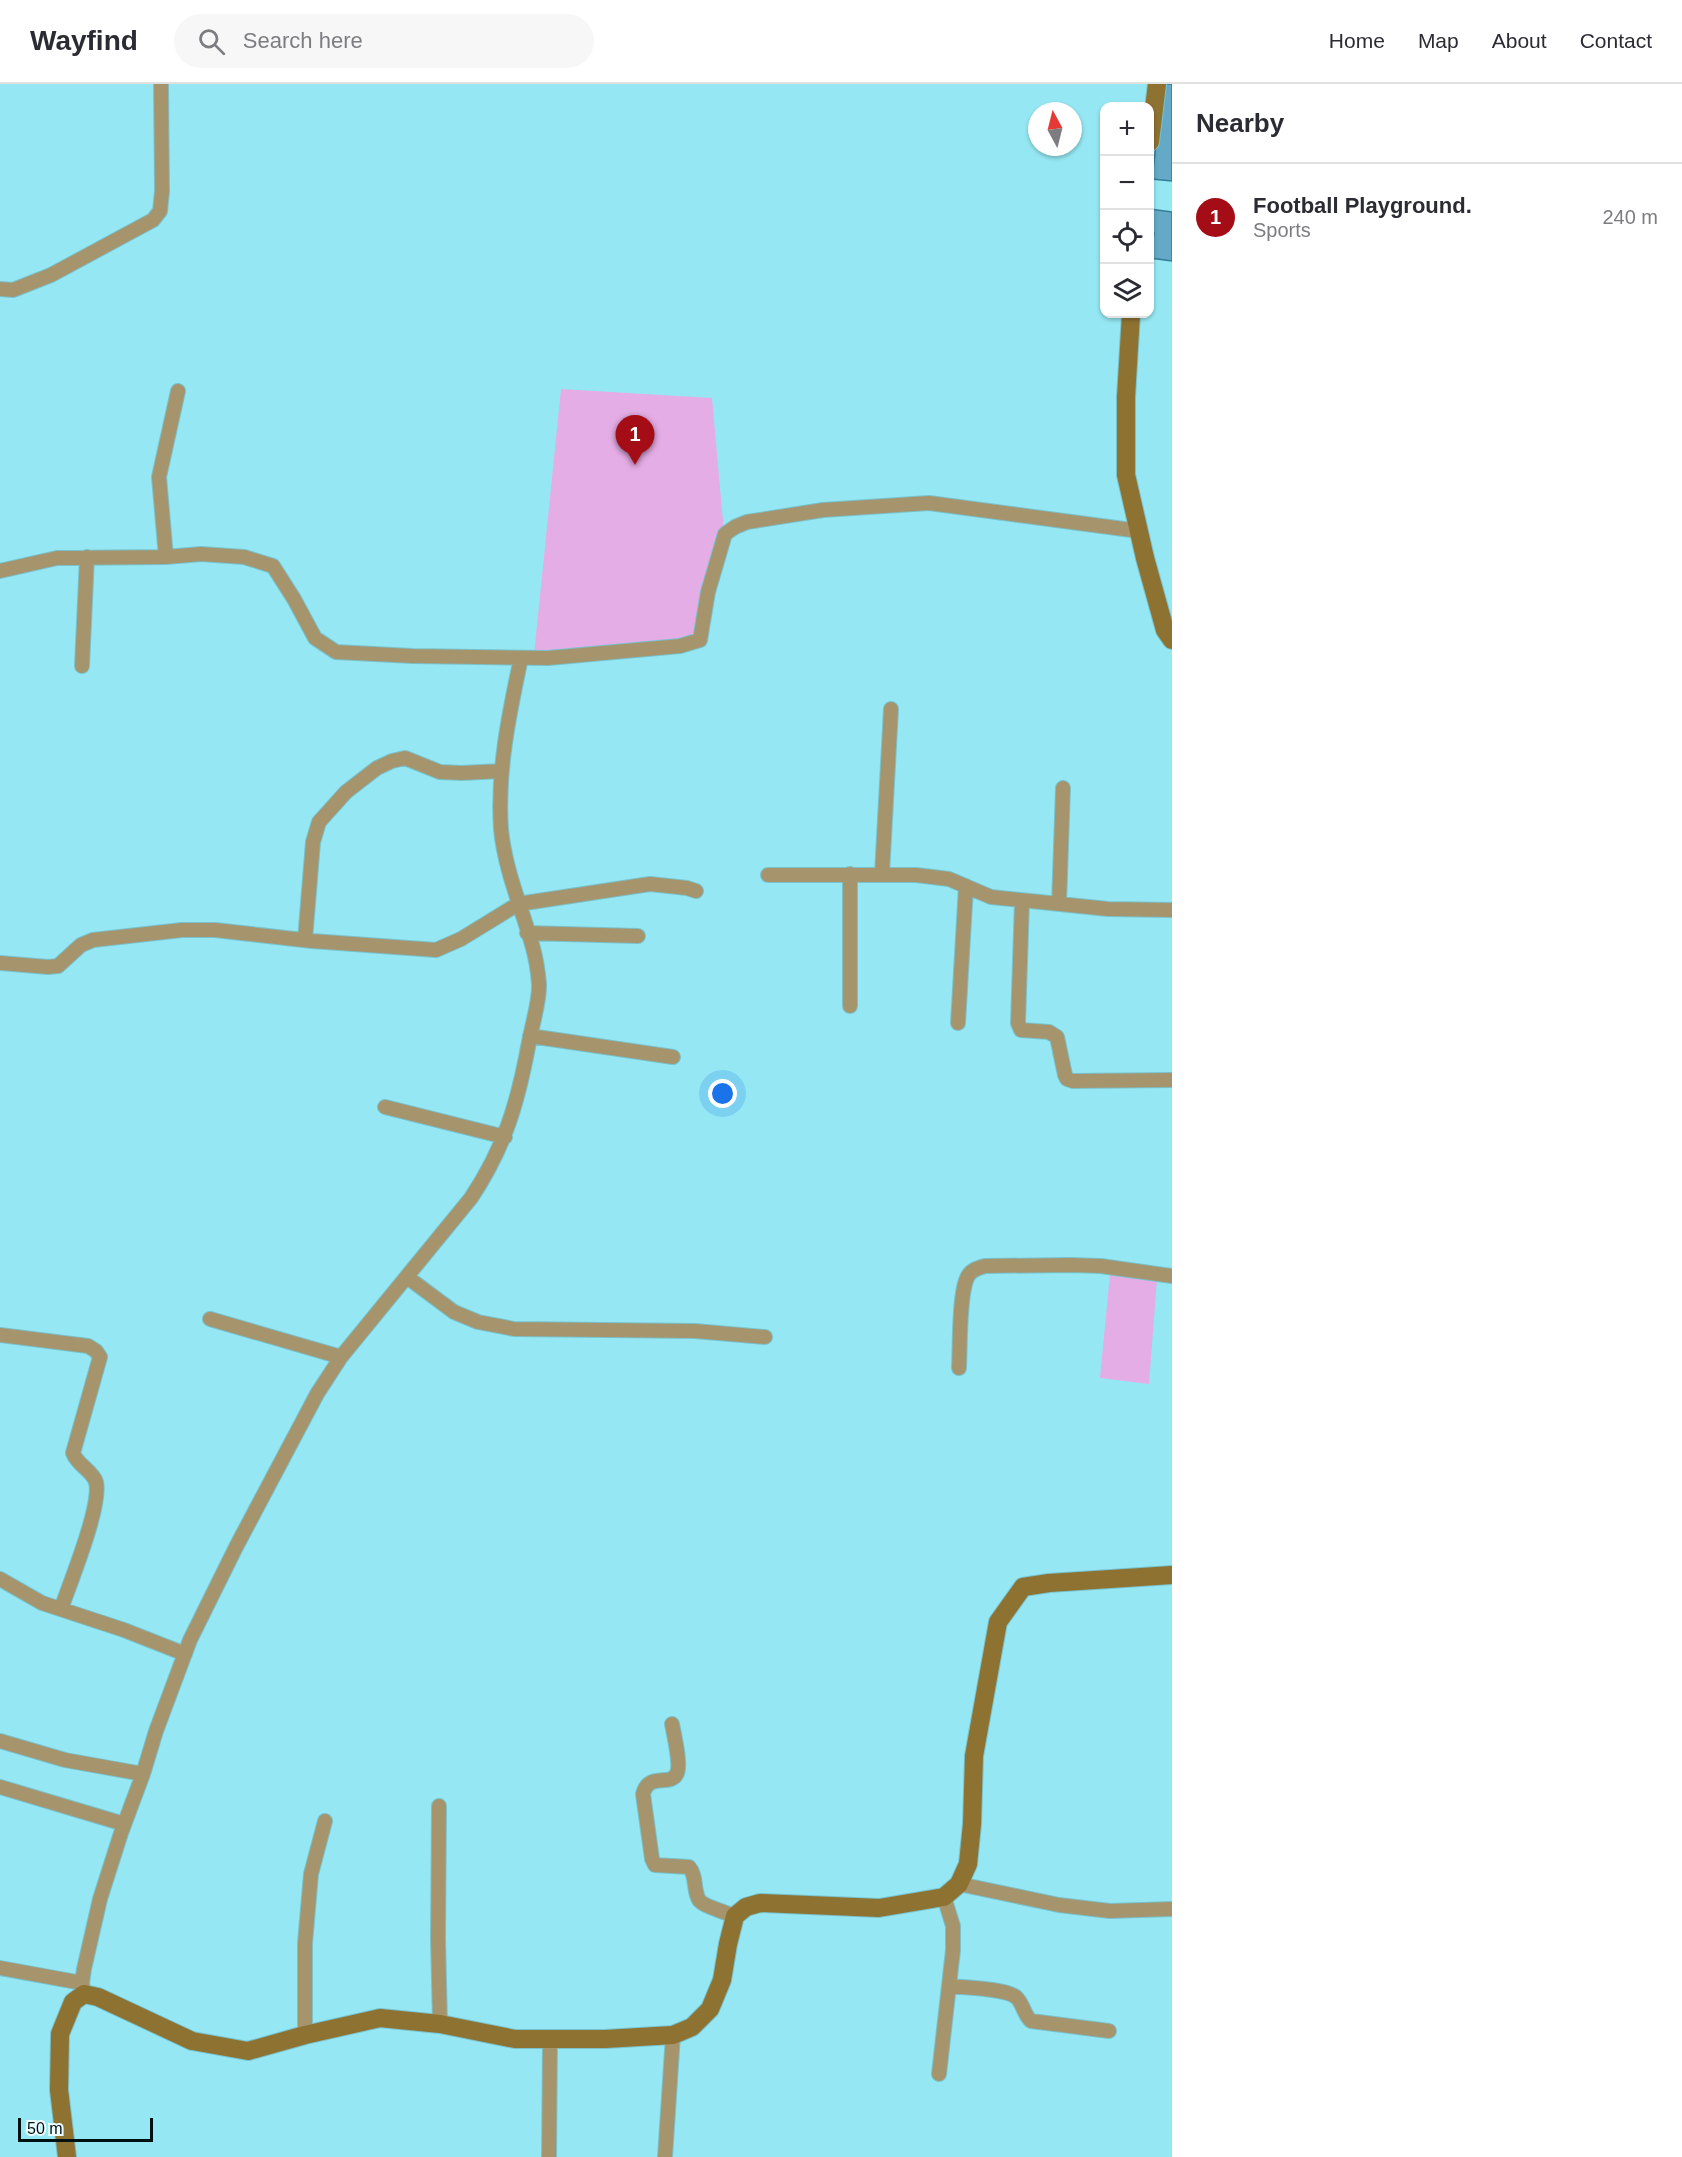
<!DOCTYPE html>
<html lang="en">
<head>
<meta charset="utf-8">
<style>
	:root { --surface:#fff; --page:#f7f7f7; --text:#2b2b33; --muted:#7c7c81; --line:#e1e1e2; --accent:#a40c16 }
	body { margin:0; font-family:Helvetica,sans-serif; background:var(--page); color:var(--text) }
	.controls { position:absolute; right:18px; top:18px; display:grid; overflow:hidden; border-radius:12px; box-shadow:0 2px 4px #0004 }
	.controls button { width:54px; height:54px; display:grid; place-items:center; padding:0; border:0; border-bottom:2px solid var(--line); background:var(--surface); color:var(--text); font:30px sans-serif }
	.compass { position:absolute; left:1028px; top:18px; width:54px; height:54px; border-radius:50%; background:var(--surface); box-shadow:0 2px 4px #0004; rotate:353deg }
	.scale { position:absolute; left:18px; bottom:15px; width:135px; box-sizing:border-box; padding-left:6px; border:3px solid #001114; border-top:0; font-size:16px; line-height:21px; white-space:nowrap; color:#001114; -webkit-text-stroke:4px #edfcfe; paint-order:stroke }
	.you { position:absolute; left:723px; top:1010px; width:21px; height:21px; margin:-15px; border:4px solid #fff; border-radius:50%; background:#1a73e8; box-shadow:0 0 0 9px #1a73e833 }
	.badge { display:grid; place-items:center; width:39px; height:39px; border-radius:50%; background:var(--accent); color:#fff; font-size:20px; font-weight:700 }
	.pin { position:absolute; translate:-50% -50px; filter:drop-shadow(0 2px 3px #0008) }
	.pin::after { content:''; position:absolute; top:32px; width:21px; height:18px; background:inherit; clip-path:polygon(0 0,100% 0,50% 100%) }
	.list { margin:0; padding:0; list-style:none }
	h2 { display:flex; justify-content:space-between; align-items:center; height:78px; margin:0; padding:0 24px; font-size:26px }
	h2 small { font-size:20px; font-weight:400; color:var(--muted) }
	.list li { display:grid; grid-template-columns:39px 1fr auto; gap:18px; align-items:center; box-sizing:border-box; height:108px; padding:0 24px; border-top:2px solid var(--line) }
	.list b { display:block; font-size:22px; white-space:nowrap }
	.list p { margin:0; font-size:20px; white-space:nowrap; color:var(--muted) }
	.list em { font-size:20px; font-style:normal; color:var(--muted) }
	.icon { flex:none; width:33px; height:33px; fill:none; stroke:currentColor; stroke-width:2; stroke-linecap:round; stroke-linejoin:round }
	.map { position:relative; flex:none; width:1172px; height:2073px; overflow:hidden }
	header { display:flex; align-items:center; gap:36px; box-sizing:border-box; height:84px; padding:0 30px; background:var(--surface); border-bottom:2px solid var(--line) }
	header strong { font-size:28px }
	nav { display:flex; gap:33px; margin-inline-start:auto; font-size:21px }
	.search { width:420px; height:54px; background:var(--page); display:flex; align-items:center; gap:15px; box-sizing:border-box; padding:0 21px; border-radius:33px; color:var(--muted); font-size:22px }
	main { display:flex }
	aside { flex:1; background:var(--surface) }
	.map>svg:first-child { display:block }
	.green { fill:#e5ade5 }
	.building { fill:#64aac6; stroke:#367d98; stroke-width:1.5 }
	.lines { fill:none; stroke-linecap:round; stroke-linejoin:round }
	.street-casing { stroke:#7ac1cb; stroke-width:16 }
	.secondary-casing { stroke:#7ac1cb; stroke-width:20 }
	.street { stroke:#a6946c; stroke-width:14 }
	.secondary { stroke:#8e7231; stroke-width:18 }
</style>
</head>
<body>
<header>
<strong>Wayfind</strong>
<div class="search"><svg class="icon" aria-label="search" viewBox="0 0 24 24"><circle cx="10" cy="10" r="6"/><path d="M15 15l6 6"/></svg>Search here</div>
<nav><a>Home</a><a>Map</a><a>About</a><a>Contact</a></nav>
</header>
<main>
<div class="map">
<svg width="1172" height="2073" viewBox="0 0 1172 2073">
	<rect width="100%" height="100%" fill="#95e8f3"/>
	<path class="green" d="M561 305 712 314 724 448 700 556 534 571Z
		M1110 1190 1157 1195 1149 1300 1100 1294Z"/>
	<path class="building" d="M1163 0H1172V97L1152 95Z
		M1150 125 1172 128V177L1150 174 1154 149 1150 148Z"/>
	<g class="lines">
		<defs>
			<path id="street" d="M0 205 13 206 51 191 153 136 160 127 162 107 161 0
				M166 473 159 393 178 307
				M0 487 57 474 166 473 201 470 244 473 273 482 294 515 315 554 336 568 412 572 548 574 680 562 700 556 708 508 725 450 735 443 747 438 823 426 929 419 1139 447
				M82 582 87 473
				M882 790 891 625
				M768 791H916L949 795 991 813 1108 825 1172 826
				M1022 817 1018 939 1021 946 1049 948 1057 953 1065 991 1067 995 1073 997 1172 996
				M1059 820 1063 704
				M527 849 638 852
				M305 856 313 758 319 738 346 708 377 684 392 677 405 674 440 688 462 689 501 687
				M0 879 48 883 58 882 81 861 93 856 182 846H215L312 857 436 866 461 855 518 820 650 800 687 804 696 807
				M850 922V790
				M958 939 966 802
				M530 952 673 973
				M385 1023 505 1053
				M407 1193 454 1228 478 1238 514 1245 695 1247 765 1253
				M210 1235 341 1273
				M0 1251 88 1262 96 1267 100 1273 73 1369C77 1381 92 1386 96 1398 102 1421 70 1499 61 1525
				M959 1284C960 1263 959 1211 967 1194 970 1186 978 1184 985 1182L1071 1181 1101 1182 1172 1192
				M0 1495 42 1519 124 1546 185 1570
				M672 1640C674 1651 681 1680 677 1689 671 1704 649 1687 643 1710L652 1775 655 1781 689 1783C697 1792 693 1806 699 1816 703 1822 727 1829 735 1832
				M0 1657 65 1676 143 1690
				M0 1703 124 1740
				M439 1722 438 1855 440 1940
				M959 1800 1059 1821 1110 1827 1172 1825
				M0 1884 82 1899
				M950 1902C966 1904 1004 1904 1016 1913 1023 1919 1024 1931 1031 1937L1109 1947
				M84 1910 82 1899 84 1885 100 1815 121 1749 143 1690 156 1647 190 1556 236 1463 317 1310 341 1273 471 1114C505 1063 518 1018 529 958 532 941 540 916 539 900 538 888 536 875 533 864 522 824 505 787 501 745 497 688 509 630 521 574
				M305 1951V1859L311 1790 325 1737
				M939 1990 953 1866V1842L944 1813
				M549 2073 550 1955
				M665 2073 673 1951"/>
			<path id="secondary" d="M1150 58 1157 0
				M1131 230 1126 313V391L1145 474 1165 546 1172 556
				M67 2073 59 2006 60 1950 73 1918 84 1910 98 1913 192 1957 248 1967 305 1951 380 1934 440 1940 515 1955H605L673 1951 692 1943 710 1925 722 1896 728 1860 735 1832 746 1823 760 1819 879 1824 944 1813 959 1800 968 1780 972 1740 974 1672 998 1538 1023 1503 1049 1499 1172 1491"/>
		</defs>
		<use href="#street" class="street-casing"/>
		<use href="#secondary" class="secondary-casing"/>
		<use href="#street" class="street"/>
		<use href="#secondary" class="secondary"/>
	</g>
</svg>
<div class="controls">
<button>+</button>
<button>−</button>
<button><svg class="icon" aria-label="locate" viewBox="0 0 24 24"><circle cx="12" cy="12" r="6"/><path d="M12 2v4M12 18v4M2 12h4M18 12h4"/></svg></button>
<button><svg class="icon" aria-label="layers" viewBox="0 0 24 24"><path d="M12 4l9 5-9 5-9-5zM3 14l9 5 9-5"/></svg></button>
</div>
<svg class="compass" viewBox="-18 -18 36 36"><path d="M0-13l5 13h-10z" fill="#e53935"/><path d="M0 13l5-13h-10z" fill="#7c7c81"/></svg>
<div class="scale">50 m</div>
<div class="you"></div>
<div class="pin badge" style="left:635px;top:381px">1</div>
</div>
<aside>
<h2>Nearby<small></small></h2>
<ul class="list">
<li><span class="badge">1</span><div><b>Football Playground.</b><p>Sports</p></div><em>240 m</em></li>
</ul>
</aside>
</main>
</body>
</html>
